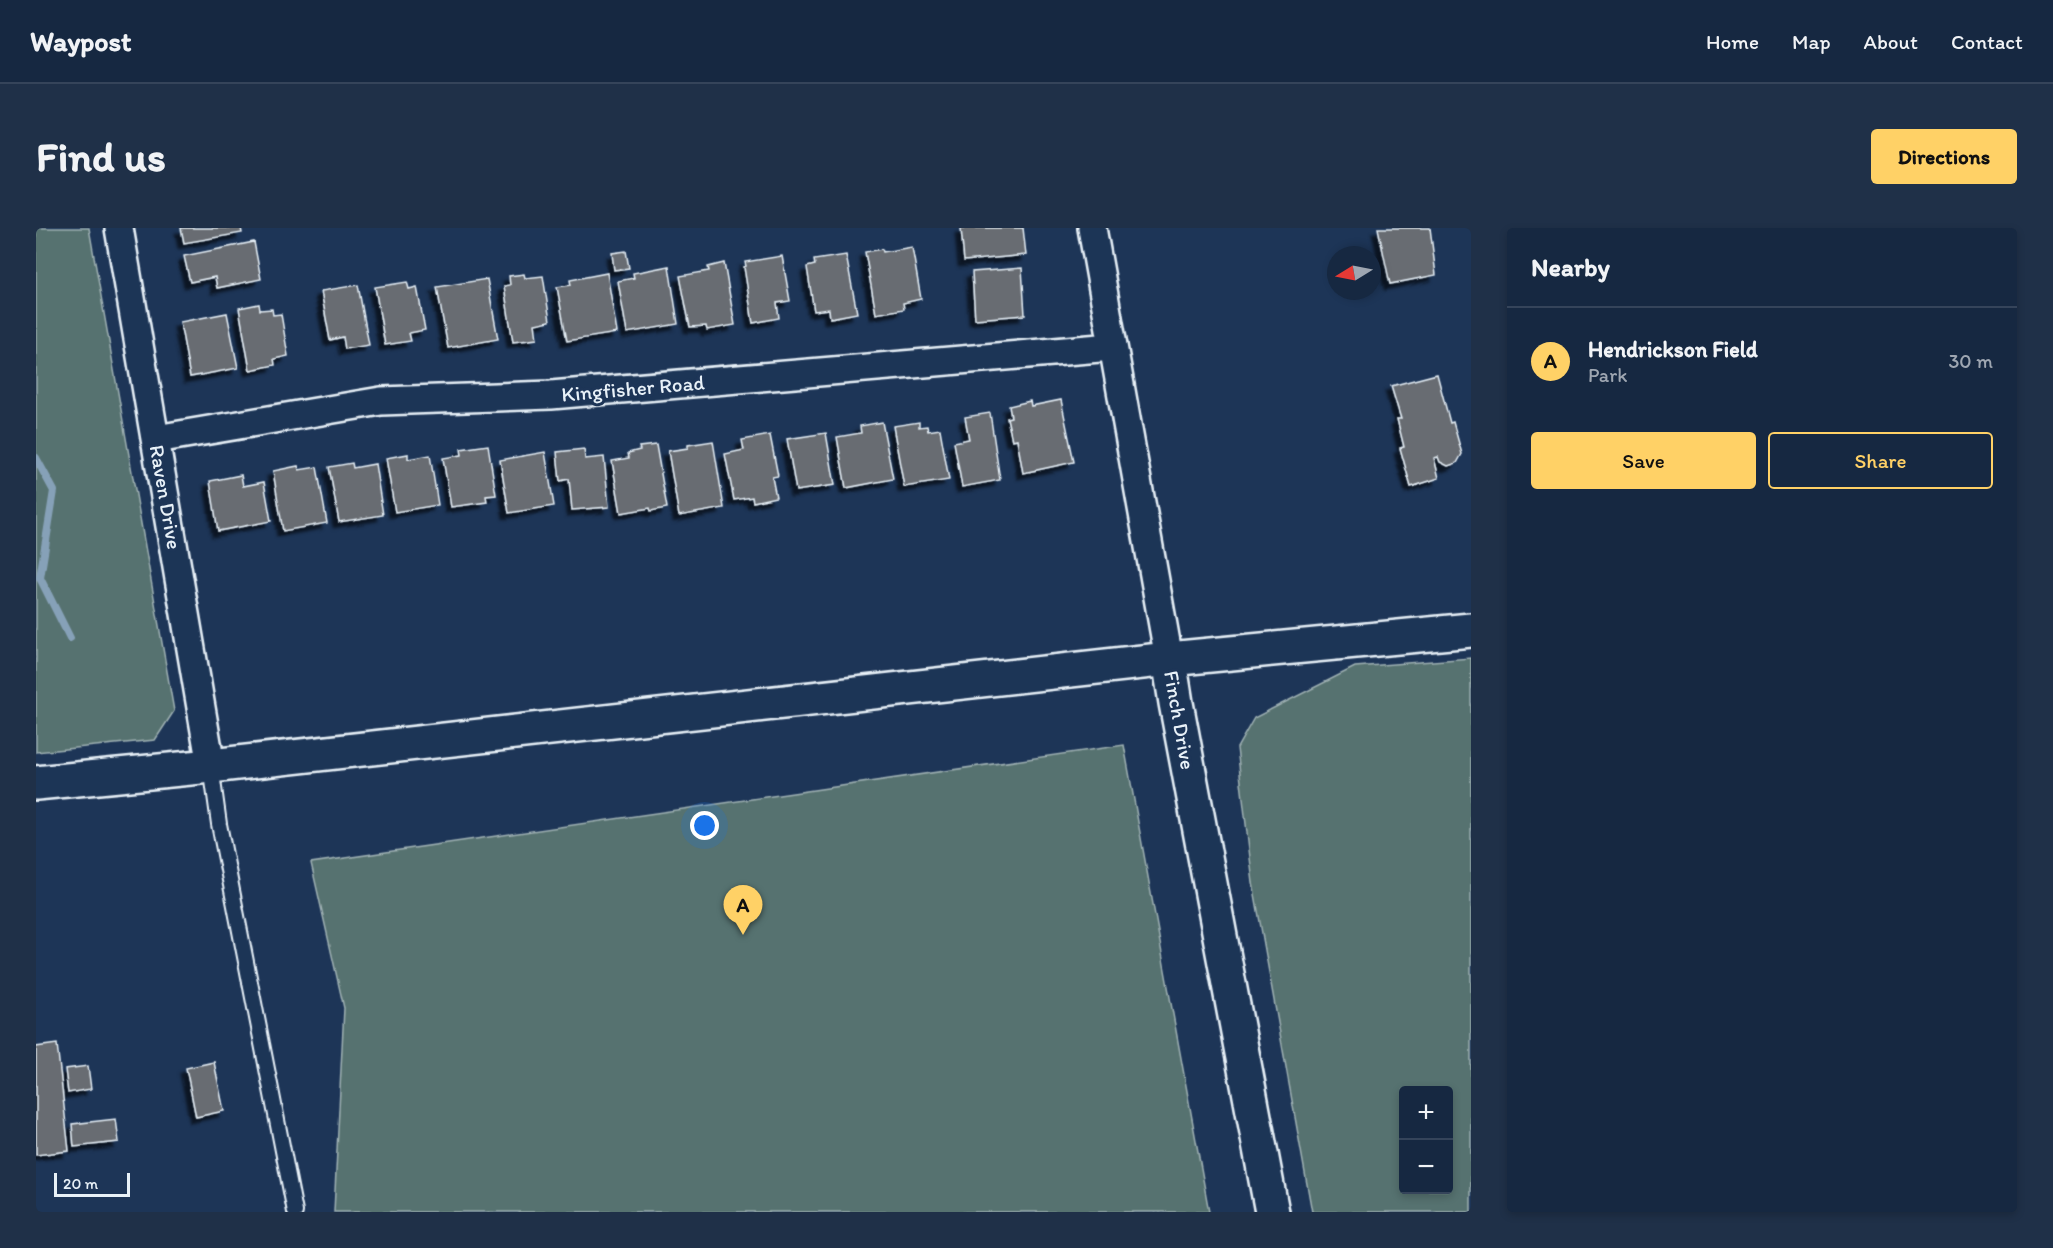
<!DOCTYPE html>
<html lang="en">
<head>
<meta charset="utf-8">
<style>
	:root { --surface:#162841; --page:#1f3048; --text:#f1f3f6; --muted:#9ea6b1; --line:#35445a; --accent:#ffd166 }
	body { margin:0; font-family:Itim,sans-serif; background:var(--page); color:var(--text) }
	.controls { position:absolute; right:18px; bottom:18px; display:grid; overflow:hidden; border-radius:6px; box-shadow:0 3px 9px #0003 }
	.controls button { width:54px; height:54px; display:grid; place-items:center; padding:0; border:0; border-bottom:2px solid var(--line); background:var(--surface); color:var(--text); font:30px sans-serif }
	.compass { position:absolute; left:1291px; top:18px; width:54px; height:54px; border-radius:50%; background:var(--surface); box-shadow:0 3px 9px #0003; rotate:260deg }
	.scale { position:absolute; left:18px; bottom:15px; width:76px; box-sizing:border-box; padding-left:6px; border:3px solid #e8f1f8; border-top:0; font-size:16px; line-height:21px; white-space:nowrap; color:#e8f1f8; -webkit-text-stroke:4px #1d3557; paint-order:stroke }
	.you { position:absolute; left:669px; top:598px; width:21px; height:21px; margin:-15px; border:4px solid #fff; border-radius:50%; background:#1a73e8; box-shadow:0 0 0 9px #1a73e833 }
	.badge { display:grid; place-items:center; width:39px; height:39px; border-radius:50%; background:var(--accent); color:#111; font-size:20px; font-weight:700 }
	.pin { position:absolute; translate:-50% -50px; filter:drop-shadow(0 2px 3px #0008) }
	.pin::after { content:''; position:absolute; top:32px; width:21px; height:18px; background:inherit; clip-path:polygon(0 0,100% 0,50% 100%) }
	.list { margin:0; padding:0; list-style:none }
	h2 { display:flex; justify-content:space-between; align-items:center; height:78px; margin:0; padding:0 24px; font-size:26px }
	h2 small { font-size:20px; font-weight:400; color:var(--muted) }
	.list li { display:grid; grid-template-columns:39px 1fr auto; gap:18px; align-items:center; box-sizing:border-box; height:108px; padding:0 24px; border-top:2px solid var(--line) }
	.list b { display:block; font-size:22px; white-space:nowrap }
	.list p { margin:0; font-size:20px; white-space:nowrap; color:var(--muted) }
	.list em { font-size:20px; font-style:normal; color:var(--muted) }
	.actions { display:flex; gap:12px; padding:18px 24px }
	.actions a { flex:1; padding:14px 0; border:2px solid var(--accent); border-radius:6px; text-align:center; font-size:21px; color:var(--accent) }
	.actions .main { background:var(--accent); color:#111 }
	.map { position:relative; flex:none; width:1435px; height:984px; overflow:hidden; border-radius:6px }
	header { display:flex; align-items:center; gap:36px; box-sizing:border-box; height:84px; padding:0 30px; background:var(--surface); border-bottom:2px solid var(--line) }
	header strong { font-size:28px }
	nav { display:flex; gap:33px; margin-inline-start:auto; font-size:21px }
	.intro { display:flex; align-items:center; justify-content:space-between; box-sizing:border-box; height:144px; padding:0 36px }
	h1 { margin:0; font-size:42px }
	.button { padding:15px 27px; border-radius:6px; background:var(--accent); color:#111; font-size:21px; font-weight:700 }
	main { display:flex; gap:36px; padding:0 36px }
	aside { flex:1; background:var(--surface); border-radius:6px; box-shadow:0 3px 9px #0003 }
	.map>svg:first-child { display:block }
	.green { fill:#57726f; stroke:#a0b2b4; stroke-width:1.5; fill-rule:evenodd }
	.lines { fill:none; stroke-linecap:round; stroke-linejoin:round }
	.stream { stroke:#86a1b8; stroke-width:8 }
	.building { fill:#686c72; stroke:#e8f1f8; stroke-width:1.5; filter:url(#shadow) }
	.lane-casing { stroke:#e8f1f8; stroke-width:18 }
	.street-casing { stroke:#e8f1f8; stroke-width:32 }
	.secondary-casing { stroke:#e8f1f8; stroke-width:38 }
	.lane { stroke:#1d3557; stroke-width:14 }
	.street { stroke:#1d3557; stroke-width:27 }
	.secondary { stroke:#1d3557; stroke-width:33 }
	.labels { text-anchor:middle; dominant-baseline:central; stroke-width:6; stroke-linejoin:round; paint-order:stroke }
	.street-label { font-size:21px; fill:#e8f1f8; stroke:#1d3557 }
</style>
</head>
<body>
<header>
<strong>Waypost</strong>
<nav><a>Home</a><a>Map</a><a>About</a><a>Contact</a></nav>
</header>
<div class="intro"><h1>Find us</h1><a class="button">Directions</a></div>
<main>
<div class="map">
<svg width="1435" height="984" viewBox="0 0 1435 984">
	<defs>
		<filter id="shadow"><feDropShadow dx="-5.5" dy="5.5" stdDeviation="1.5" flood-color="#0009"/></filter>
	</defs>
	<rect width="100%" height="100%" fill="#1d3557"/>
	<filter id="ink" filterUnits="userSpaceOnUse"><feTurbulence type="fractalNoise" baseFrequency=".0167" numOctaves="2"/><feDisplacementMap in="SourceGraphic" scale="12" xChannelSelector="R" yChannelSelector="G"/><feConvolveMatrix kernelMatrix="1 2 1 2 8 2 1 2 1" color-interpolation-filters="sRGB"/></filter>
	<g filter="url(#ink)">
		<path class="green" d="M0 0H53L138 483 119 512 0 524Z
			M1435 430V984H1276L1217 655 1201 520 1218 490 1319 439ZM1368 862H1412V962H1368Z
			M1088 517 1173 984H298L308 780 275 635Z"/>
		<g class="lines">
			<path class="stream" d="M0 230 18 263 4 350 34 410"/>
		</g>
		<path class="building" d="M145 0H205L206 5 148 15Z
			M925 0H987L990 27 928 33Z
			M1342 0H1394L1400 47 1354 56Z
			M218 14 225 51 181 60 179 49 154 54 148 28Z
			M876 19 885 71 867 75 868 81 840 86 829 24 846 21 847 24Z
			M590 23 593 40 578 42 576 25Z
			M810 27 821 85 794 90 793 81 778 83 771 39 779 37 778 32Z
			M746 28 754 73 741 75 743 90 717 95 708 39 710 38 709 34Z
			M688 35 699 97 671 102 670 98 654 99 644 48 673 43 672 39Z
			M633 38 642 96 591 105 582 53 598 50 597 45Z
			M986 40 989 87 939 91 936 44Z
			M571 45 581 105 531 113 521 59 535 57 534 52Z
			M488 46 489 50 507 48 514 93 499 96 501 111 477 114 468 58 474 57 473 48Z
			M451 51 462 111 412 120 401 59Z
			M371 54 373 61 381 59 389 102 373 105 375 113 349 117 339 59Z
			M322 57 333 117 309 121 307 109 294 112 285 63Z
			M223 76 224 82 236 81 237 87 245 86 252 128 238 131 239 137 214 142 203 80Z
			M191 85 202 140 154 149 144 94Z
			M1401 146 1414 195 1417 194 1426 226 1421 235 1412 238 1404 234 1402 229 1398 230 1403 250 1375 259 1364 220 1368 219 1361 191H1365L1355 158Z
			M1025 172 1038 234 987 245 981 211 976 212 971 190 975 189 973 178 994 173 995 178Z
			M954 185 964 252 926 259 918 214 933 211 929 189Z
			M846 194 857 251 810 260 801 209 825 205 824 198Z
			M883 194V199L891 198 892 203 904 201 913 252 868 259 857 198Z
			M790 205 799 257 760 263 751 211Z
			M734 207 742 248 736 249 740 269 717 274 716 269 698 272 689 226 708 222 706 212Z
			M677 213 688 280 643 288 632 223 652 220V217Z
			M452 217 460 267 450 268 451 274 415 279 407 230 426 227 425 221Z
			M620 217 631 280 615 283 614 280 585 285 576 233 593 230 592 225 604 222 603 219Z
			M548 221 549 231 568 229 573 279 536 282 533 251 524 253 521 224Z
			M509 224 518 278 473 285 464 232Z
			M372 226V231L394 227 402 277 359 284 350 230Z
			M316 235 317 240 339 236 347 287 303 294 293 239Z
			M262 238 263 242 281 239 291 295 247 303 237 243Z
			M205 247 207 258 228 254 235 293 182 303 174 253Z
			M21 816 33 923 0 927V819Z
			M178 834 188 883 160 889 150 840Z
			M52 838 55 861 32 865 29 841Z
			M80 891 83 914 38 919 36 896Z"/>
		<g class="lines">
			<defs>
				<path id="lane" d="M175 538 183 596 259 984"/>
				<path id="street" d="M83 0 175 538
					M1056 0 1133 431
					M120 211 345 173 515 167 1076 119"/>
				<path id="secondary" d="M1133 431 1140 475 1236 984
					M0 555 175 538 1133 431 1435 402"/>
			</defs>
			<use href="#lane" class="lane-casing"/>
			<use href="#street" class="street-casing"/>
			<use href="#secondary" class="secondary-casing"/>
			<use href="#lane" class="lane"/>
			<use href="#street" class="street"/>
			<use href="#secondary" class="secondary"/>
		</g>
	</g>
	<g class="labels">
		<g class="street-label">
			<text transform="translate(597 160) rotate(-5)">Kingfisher Road</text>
			<text transform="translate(130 269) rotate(80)">Raven Drive</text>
			<text transform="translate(1144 492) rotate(80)">Finch Drive</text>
		</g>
	</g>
</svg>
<div class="controls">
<button>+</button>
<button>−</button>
</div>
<svg class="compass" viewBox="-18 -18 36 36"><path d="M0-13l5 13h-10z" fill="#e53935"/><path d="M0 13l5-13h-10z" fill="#9ea6b1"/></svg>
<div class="scale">20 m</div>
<div class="you"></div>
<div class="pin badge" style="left:707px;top:707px">A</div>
</div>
<aside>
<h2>Nearby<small></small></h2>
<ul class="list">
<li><span class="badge">A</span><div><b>Hendrickson Field</b><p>Park</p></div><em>30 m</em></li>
</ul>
<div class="actions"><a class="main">Save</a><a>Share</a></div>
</aside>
</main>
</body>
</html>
